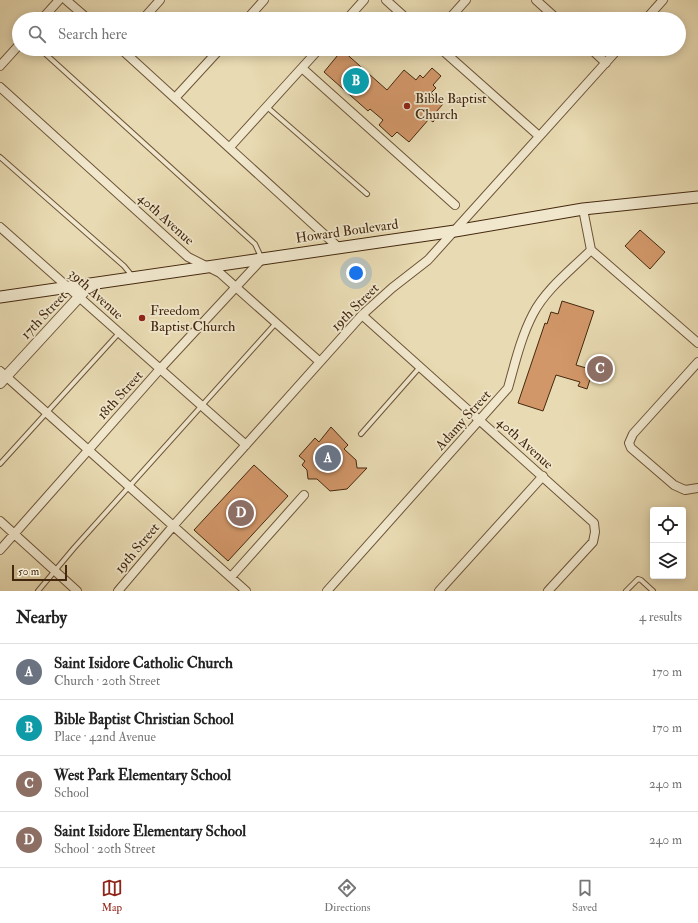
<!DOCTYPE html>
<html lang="en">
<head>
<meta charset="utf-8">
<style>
	:root { --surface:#fff; --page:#f2f2f2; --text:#222; --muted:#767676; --line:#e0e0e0; --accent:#8f2418 }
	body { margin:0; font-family:"IM FELL Double Pica",serif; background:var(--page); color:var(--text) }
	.controls { position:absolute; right:12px; bottom:12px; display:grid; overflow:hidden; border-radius:4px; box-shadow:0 2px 10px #0003 }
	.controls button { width:36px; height:36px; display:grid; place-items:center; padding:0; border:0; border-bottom:1px solid var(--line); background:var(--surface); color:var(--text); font:20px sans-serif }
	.scale { position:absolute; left:12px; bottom:10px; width:55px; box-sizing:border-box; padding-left:4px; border:2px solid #44280e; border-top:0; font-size:11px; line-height:14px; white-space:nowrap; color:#44280e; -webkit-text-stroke:3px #f0e7cd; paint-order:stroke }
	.you { position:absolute; left:356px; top:273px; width:14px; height:14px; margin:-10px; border:3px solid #fff; border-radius:50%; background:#1a73e8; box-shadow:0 0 0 6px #1a73e833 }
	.badge { display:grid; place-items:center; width:26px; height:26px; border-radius:50%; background:var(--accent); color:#fff; font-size:13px; font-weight:700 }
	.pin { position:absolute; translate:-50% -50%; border:2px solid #fff; box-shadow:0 1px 4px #0006 }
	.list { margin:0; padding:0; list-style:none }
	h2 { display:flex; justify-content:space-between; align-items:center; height:52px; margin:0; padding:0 16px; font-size:17px }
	h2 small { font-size:13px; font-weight:400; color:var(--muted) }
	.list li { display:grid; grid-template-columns:26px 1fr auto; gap:12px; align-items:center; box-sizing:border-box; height:56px; padding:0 16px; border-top:1px solid var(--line) }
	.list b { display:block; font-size:15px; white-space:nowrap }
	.list p { margin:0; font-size:13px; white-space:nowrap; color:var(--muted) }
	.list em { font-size:13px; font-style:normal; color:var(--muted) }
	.icon { flex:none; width:22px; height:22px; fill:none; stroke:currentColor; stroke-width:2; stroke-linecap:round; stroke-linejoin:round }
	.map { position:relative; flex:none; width:698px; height:591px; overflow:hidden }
	.search { position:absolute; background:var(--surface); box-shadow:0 2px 10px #0003; left:12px; right:12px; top:12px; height:44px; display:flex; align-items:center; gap:10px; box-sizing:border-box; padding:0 14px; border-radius:22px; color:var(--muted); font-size:15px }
	.sheet { height:276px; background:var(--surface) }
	nav { display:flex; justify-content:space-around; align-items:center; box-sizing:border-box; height:56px; border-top:1px solid var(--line); background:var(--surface); font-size:11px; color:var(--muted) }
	nav a { display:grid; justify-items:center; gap:2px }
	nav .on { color:var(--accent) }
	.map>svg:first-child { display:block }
	.building { fill:#d29769; stroke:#44280e }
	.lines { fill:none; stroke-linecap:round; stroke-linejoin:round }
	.service-casing { stroke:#6d5437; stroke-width:6 }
	.minor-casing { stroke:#6d5437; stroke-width:10 }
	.tertiary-casing { stroke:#6d5437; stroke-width:12 }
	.secondary-casing { stroke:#44280e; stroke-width:13 }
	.service { stroke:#f0e7cd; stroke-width:4 }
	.minor { stroke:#f0e7cd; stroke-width:8 }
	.tertiary { stroke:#f0e7cd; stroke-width:10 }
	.secondary { stroke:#f0e7cd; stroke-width:11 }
	.poi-dot { fill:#8f2418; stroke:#f0e7cd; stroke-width:1.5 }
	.labels { text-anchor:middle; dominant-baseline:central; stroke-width:3.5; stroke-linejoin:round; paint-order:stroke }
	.poi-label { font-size:14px; fill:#44280e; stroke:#f0e7cd; text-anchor:start }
	.street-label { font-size:14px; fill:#44280e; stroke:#f0e7cd }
</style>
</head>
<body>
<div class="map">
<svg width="698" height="591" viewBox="0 0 698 591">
	<rect width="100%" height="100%" fill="#e8dab2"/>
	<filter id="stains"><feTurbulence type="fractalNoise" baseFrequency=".005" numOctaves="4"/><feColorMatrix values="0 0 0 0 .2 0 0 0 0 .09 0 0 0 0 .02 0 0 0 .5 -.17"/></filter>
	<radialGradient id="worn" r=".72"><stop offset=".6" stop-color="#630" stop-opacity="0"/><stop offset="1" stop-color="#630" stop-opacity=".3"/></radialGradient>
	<path class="building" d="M342 50 387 90 404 70 416 80 420 75 423 78 432 68 441 76 433 85 436 88 431 93 443 104 436 112 439 115 433 122 429 119 409 142 397 132 392 137 379 125 383 120 370 109 368 111 324 72Z
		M640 230 665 252 650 269 625 246Z
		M562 301 594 311 576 365 593 370 587 389 578 386 580 382 556 375 543 411 518 403 545 323 547 324 551 312 558 314Z
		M331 427 348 445 344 449 356 460 357 468H367L347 489 330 491 317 479H308L307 470 302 465 305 461 299 456 315 438 319 442Z
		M254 465 288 496 228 561 194 530Z"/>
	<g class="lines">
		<defs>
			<path id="service" d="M40 49 255 244 262 259
				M267 107 367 194
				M0 157 124 266 133 277
				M361 434 420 367
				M0 464 119 333
				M38 591 74 548 276 323
				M626 591 638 579 641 580 653 591"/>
			<path id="minor" d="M66 0 88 19
				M386 0 407 19
				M536 0 557 19
				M42 19 59 0
				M143 19 160 0
				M247 19 264 0
				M347 19 364 0
				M449 19 466 0
				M646 19 663 0
				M121 49 338 247
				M441 49 539 136
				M591 49 606 63
				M0 66 19 45
				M302 68 455 205
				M0 87 188 257 220 273 320 362
				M175 98 220 49
				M230 147 319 49
				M583 209 591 250 698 343
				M0 227 246 445
				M362 315 594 523 595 532 593 542 548 591
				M698 362 633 434 629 443 631 448 674 485 685 490 698 488
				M0 371 246 591
				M0 521 77 591
				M0 550 160 369 262 259
				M231 577 304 495
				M118 591 174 525 362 315 392 288 428 260 618 49
				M327 591 508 388C515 363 521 337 533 314 546 289 571 270 591 250
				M439 591 543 476"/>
			<path id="tertiary" d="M0 383 91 284"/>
			<path id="secondary" d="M0 297 455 231 583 209 698 197"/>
		</defs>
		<use href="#service" class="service-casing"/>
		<use href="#minor" class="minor-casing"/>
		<use href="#tertiary" class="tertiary-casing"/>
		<use href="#secondary" class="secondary-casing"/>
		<use href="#service" class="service"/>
		<use href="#minor" class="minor"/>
		<use href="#tertiary" class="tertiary"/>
		<use href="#secondary" class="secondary"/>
	</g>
	<g class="poi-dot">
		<circle cx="407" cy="106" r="4"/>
		<circle cx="142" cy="318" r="4"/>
	</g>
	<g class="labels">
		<g class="poi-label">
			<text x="415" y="98">Bible Baptist<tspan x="415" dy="16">Church</tspan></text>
			<text x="150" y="310">Freedom<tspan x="150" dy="16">Baptist Church</tspan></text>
		</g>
		<g class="street-label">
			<text transform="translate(166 219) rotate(42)">40th Avenue</text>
			<text transform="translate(347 231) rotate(-8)">Howard Boulevard</text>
			<text transform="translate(96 294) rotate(42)">39th Avenue</text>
			<text transform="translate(355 307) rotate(-45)">19th Street</text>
			<text transform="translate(44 315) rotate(-47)">17th Street</text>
			<text transform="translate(120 395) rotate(-48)">18th Street</text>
			<text transform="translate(463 420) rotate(-48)">Adamy Street</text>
			<text transform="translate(525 443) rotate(42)">40th Avenue</text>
			<text transform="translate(137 548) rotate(-50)">19th Street</text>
		</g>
	</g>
	<rect width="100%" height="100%" filter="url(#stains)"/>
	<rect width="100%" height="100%" fill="url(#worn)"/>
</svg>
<div class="controls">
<button><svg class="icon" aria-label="locate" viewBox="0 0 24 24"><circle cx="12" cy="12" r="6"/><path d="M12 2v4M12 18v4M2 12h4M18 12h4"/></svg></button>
<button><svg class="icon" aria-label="layers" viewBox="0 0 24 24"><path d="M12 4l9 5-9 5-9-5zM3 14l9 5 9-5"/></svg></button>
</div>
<div class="scale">50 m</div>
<div class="you"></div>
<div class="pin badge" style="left:328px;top:458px;background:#6b7280">A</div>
<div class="pin badge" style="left:356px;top:81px;background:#0f9aa8">B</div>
<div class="pin badge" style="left:600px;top:369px;background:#8d6e63">C</div>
<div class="pin badge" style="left:241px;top:513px;background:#8d6e63">D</div>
<div class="search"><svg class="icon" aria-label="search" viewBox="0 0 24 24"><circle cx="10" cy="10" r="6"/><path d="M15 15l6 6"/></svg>Search here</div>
</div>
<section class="sheet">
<h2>Nearby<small>4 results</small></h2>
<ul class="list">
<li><span class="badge" style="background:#6b7280">A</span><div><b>Saint Isidore Catholic Church</b><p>Church · 20th Street</p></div><em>170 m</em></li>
<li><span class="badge" style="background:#0f9aa8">B</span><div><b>Bible Baptist Christian School</b><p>Place · 42nd Avenue</p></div><em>170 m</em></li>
<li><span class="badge" style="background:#8d6e63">C</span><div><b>West Park Elementary School</b><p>School</p></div><em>240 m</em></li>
<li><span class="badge" style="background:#8d6e63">D</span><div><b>Saint Isidore Elementary School</b><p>School · 20th Street</p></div><em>240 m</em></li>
</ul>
</section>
<nav>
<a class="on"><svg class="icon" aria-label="map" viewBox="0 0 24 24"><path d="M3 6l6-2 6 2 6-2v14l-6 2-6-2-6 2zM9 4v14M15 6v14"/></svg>Map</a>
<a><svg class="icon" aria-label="directions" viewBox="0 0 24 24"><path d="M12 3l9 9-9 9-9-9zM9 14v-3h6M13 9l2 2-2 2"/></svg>Directions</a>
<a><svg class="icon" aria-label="saved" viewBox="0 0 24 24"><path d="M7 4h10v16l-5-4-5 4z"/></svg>Saved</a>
</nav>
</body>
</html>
